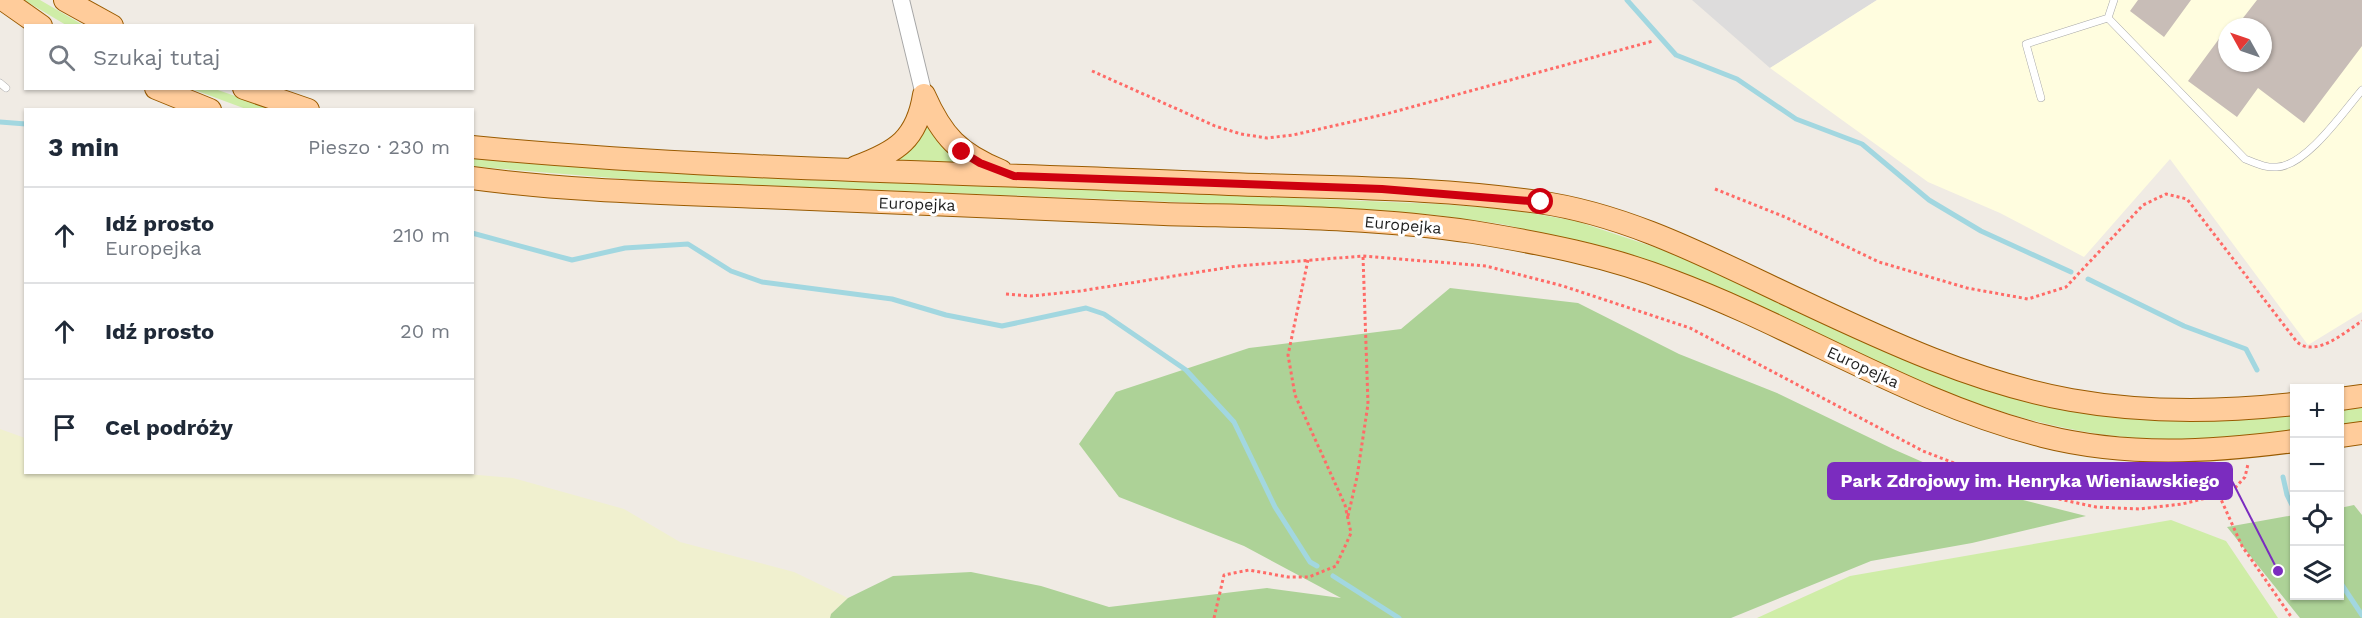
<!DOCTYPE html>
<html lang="pl">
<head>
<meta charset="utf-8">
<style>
	:root { --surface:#fff; --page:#f2f2f3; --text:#1f2937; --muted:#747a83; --line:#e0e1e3 }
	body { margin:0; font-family:"Work Sans",sans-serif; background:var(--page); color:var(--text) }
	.controls { position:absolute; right:18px; bottom:18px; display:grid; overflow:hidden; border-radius:0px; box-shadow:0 2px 4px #0004 }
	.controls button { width:54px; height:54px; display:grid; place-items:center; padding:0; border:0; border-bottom:2px solid var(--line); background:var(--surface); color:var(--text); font:30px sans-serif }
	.compass { position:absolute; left:2218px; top:18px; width:54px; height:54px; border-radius:50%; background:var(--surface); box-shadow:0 2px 4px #0004; rotate:310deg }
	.stop { position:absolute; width:18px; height:18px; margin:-14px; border:4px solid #ce000f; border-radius:50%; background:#fff }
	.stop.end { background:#ce000f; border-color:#fff; box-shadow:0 2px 6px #0008 }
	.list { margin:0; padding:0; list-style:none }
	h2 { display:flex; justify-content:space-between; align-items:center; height:78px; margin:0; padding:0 24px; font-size:26px }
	h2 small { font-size:20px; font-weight:400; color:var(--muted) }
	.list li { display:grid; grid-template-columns:39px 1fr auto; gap:18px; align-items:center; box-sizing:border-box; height:96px; padding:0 24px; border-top:2px solid var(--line) }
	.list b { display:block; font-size:22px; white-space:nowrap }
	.list p { margin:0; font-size:20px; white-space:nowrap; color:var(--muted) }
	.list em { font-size:20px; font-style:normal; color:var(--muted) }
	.icon { flex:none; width:33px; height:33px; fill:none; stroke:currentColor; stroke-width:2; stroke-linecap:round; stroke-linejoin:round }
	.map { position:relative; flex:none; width:2362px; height:618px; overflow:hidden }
	.search { position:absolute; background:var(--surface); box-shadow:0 2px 4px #0004; left:24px; top:24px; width:450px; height:66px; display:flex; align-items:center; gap:15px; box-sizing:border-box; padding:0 21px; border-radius:0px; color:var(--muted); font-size:22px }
	.panel { position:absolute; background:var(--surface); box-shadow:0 2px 4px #0004; left:24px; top:108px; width:450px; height:366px; border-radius:0px }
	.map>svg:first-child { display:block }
	.residential { fill:#dddcdc }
	.education { fill:#fffddf; fill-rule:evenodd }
	.farmland { fill:#f0f0cf }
	.grass { fill:#cfeda7 }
	.forest { fill:#add297 }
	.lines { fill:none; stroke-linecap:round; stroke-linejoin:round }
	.stream { stroke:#a2d7e0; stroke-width:5 }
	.building { fill:#c8bdb7 }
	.service-casing { stroke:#a6a6a6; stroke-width:8 }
	.tertiary-casing { stroke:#a6a6a6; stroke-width:18 }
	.primary-casing { stroke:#9a5b00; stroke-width:24 }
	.path { stroke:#ff6b67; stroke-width:3; stroke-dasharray:3 3; stroke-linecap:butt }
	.service { stroke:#fff; stroke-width:7 }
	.tertiary { stroke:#fff; stroke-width:16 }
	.primary { stroke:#ffcc9b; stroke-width:22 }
	.route { stroke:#ce000f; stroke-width:8 }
	.labels { text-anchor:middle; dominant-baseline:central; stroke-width:6; stroke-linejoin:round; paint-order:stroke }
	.street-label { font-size:16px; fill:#1f1f1f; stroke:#fff }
	.leader { fill:none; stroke:#7b2cbf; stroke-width:2 }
	.callout-dot { fill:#7b2cbf; stroke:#fff; stroke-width:2 }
	.callout { fill:#7b2cbf; stroke:#7b2cbf; stroke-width:2 }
	.callout-label { font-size:18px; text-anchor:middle; font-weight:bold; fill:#fff }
</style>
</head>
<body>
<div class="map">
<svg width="2362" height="618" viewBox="0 0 2362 618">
	<rect width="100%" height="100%" fill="#f0ebe4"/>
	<path class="residential" d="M1692 0H1877L1770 68Z"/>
	<path class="education" d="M1877 0H2362V312L2308 345 2170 159 2084 257 2000 213 1928 182 1770 68ZM2227 27H2263V63H2227Z"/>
	<path class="farmland" d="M0 429 25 438 26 472H443L513 478 624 509 680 542 794 572 848 598 831 614 830 618H0Z"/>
	<path class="grass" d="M24 0H40L83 25H66Z
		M192 89H215L273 109H246Z
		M926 124 961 160V164L895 161Z
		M472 157 1031 187 1439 204 1506 209 1576 221 1669 252 1961 380 2294 414V431C2252 435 2210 440 2167 439 2094 439 2025 421 1957 397L1584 242 1501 224 1435 215 1367 210 637 180 479 167 473 166Z
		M2362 408V424L2340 426V410Z
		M2171 520 2226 541 2278 618H1757L1850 576Z"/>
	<path class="forest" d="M1450 288 1578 303 1679 354 1777 393 1893 449 1991 492 2086 516 1972 543 1871 561 1731 618H830L831 614 848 598 893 576 971 572 1041 586 1109 607 1267 588 1341 598 1244 546 1119 497 1079 444 1116 392 1249 348 1401 329Z
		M2354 505 2362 515V618H2300L2227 527 2294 515V596H2340V508Z"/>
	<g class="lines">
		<path class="stream" d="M1627 0 1676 55 1737 79 1796 119 1862 144 1929 200 1981 231 2071 272
			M0 122 26 124
			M472 233 572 260 625 248 688 244 731 271 762 282 892 299 946 315 1002 326 1086 308 1104 314 1186 370 1234 422 1275 507 1310 562 1317 566
			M2088 279 2184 326 2246 349 2257 370
			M2283 477 2287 495 2294 509
			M1333 576 1399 618
			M2340 582 2362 615"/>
	</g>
	<path class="building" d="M2138 0H2191L2164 37 2130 11Z
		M2257 0H2362V46L2304 123 2258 88 2237 117 2188 81 2227 28V63H2263V27H2236Z"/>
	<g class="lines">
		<defs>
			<path id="service" d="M2108 18 2245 159C2256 163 2265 168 2277 167 2306 166 2344 111 2362 90
				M0 83 6 88
				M2041 98 2026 44 2108 18 2114 0"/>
			<path id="tertiary" d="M901 0 924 95"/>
			<path id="primary" d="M4 0 41 26
				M65 0 112 26
				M156 88 210 110
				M244 88 308 110
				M924 95C942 136 959 154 1001 171
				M472 147C724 171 977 172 1229 184 1332 188 1436 187 1538 202 1631 215 1715 261 1799 300 1886 341 1976 383 2071 400 2144 413 2221 412 2294 404
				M856 167C897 152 917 139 924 95
				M472 178C568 191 666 193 762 197 896 203 1030 209 1164 214 1267 217 1371 217 1473 232 1540 243 1609 256 1672 281 1798 328 1912 403 2043 436 2126 457 2211 452 2294 441
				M2340 399 2362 396
				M2340 436 2362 433"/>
		</defs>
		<use href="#service" class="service-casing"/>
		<use href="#tertiary" class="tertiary-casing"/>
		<use href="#primary" class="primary-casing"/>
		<path class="path" d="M1092 71 1215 126 1241 134 1267 138 1293 135 1386 114 1653 41
			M1715 189 1785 217 1879 262 1967 288 2028 299 2066 287 2143 205 2166 194 2187 199 2297 342C2316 358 2345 332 2362 321
			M1006 294 1031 296 1080 291 1237 266 1363 256 1486 266 1563 286 1690 328 1923 451 1990 477 2054 498 2096 507 2139 509 2182 504 2219 495 2235 488 2245 477 2248 464
			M2219 495 2242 546 2292 618
			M1348 516 1357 477 1368 404 1363 256
			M1214 618 1224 575 1249 570 1288 577H1309L1336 566 1351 533 1345 505 1295 395 1288 355 1308 260"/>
		<use href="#service" class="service"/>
		<use href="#tertiary" class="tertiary"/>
		<use href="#primary" class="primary"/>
	</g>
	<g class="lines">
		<path class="route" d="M962 152 980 163 1014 176 1382 189 1541 202"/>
	</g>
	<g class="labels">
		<g class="street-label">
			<text transform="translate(917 204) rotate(2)">Europejka</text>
			<text transform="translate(1403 225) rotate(5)">Europejka</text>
			<text transform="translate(1863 367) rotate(25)">Europejka</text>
		</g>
	</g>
	<path class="leader" d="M2278 571L2232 481"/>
	<circle class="callout-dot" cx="2278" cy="571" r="6"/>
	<rect class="callout" x="1828" y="463" width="404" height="36" rx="6"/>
	<g class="callout-label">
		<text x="2030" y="487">Park Zdrojowy im. Henryka Wieniawskiego</text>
	</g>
</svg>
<div class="controls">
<button>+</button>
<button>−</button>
<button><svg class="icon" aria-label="locate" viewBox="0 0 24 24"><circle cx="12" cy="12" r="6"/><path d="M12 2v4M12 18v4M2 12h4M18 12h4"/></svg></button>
<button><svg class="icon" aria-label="layers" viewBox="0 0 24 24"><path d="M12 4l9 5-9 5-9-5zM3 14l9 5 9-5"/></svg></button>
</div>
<svg class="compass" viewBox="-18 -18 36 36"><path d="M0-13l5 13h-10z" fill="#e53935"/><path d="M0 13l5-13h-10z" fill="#747a83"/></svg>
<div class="stop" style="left:1541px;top:202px"></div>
<div class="stop end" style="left:962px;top:152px"></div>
<div class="search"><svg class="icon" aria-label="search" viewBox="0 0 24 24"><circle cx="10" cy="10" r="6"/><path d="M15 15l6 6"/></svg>Szukaj tutaj</div>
<section class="panel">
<h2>3 min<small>Pieszo · 230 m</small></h2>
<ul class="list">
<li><svg class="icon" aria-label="ahead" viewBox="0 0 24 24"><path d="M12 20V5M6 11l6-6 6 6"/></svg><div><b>Idź prosto</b><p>Europejka</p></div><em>210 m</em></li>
<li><svg class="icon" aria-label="ahead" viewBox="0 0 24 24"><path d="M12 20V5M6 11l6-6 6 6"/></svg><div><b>Idź prosto</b></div><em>20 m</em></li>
<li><svg class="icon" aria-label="arrive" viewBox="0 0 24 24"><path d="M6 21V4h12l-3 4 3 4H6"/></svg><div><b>Cel podróży</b></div></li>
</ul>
</section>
</div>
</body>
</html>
